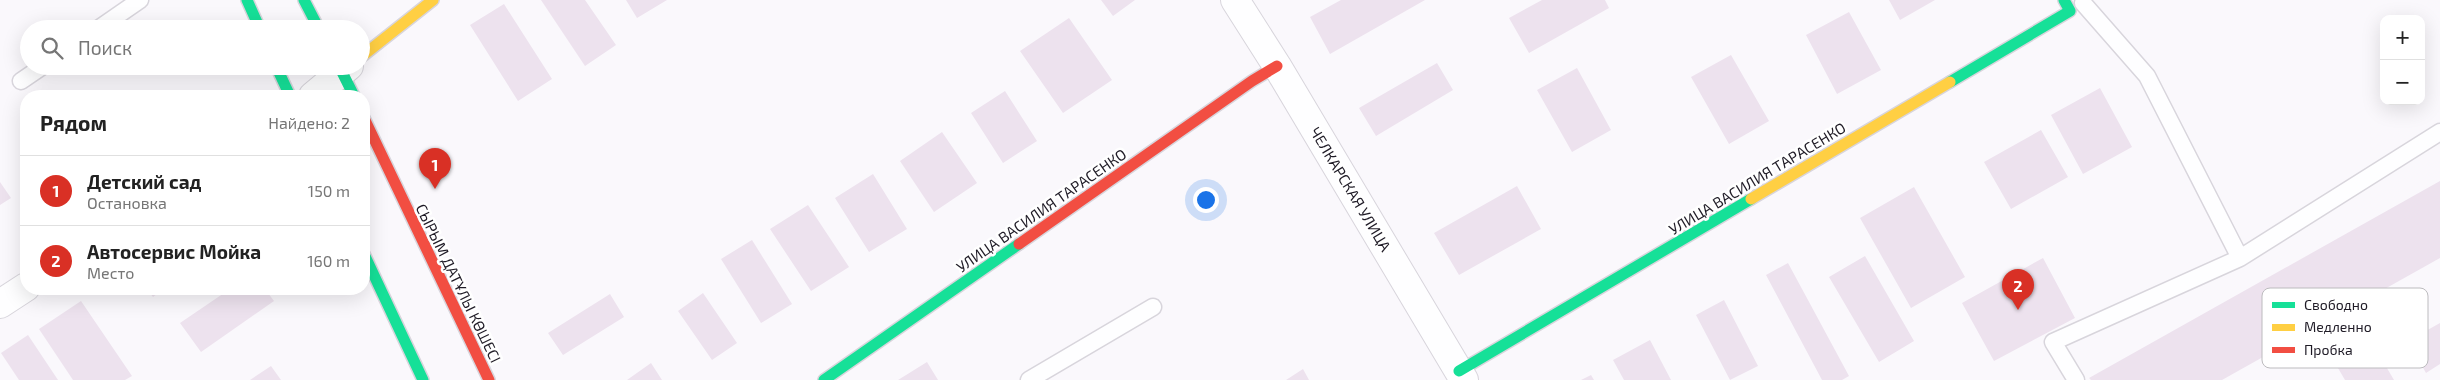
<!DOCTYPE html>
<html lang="ru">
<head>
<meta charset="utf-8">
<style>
	:root { --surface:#fff; --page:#f2f2f2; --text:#222; --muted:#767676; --line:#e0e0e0; --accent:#d93025 }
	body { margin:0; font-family:"Exo 2",sans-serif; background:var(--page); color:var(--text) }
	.controls { position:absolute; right:15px; top:15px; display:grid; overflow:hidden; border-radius:10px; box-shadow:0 5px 20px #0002 }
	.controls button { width:45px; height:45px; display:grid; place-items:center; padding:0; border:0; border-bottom:1px solid var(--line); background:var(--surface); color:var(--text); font:25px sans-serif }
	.you { position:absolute; left:1205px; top:199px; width:18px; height:18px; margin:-12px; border:4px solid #fff; border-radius:50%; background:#1a73e8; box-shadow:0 0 0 8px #1a73e833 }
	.badge { display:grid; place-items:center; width:32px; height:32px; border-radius:50%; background:var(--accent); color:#fff; font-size:16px; font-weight:700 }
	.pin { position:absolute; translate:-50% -41px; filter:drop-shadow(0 1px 2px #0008) }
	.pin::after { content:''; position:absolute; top:26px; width:18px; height:15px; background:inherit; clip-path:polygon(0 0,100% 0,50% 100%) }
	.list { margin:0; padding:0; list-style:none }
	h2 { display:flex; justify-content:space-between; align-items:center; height:65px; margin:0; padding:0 20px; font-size:21px }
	h2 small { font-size:16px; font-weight:400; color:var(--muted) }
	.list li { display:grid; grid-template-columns:32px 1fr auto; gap:15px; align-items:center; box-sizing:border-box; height:70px; padding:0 20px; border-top:1px solid var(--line) }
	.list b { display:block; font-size:19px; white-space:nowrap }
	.list p { margin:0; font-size:16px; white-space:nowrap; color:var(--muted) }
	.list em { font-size:16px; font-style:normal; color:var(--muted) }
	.icon { flex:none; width:28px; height:28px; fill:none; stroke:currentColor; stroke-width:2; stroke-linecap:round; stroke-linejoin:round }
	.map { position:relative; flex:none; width:2440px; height:380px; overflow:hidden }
	.search { position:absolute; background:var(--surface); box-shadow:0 5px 20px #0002; left:20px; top:20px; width:350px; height:55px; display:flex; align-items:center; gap:12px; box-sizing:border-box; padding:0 18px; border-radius:28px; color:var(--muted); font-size:19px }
	.panel { position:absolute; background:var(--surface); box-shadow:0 5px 20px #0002; left:20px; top:90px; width:350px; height:205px; border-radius:20px }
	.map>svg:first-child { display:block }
	.building { fill:#ede2ee }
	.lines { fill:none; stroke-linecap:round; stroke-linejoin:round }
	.lane-casing { stroke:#d8d5dc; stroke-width:19 }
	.street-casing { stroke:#d8d5dc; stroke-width:30 }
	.fast-casing { stroke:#d8d5dc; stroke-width:14 }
	.slow-casing { stroke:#d8d5dc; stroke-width:14 }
	.jam-casing { stroke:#d8d5dc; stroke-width:14 }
	.lane { stroke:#fefeff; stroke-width:16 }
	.street { stroke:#fefeff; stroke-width:28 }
	.fast { stroke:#16e098; stroke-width:11 }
	.slow { stroke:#ffcf43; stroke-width:11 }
	.jam { stroke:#f24e42; stroke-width:11 }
	.labels { text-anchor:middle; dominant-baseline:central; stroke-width:5; stroke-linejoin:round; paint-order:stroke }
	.street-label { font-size:15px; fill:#1f1b26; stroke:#fff }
	.key { fill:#fff; stroke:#bcbbbe; stroke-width:1 }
	.key-label { font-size:14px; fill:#1f1b26 }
</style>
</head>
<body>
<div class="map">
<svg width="2440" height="380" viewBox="0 0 2440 380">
	<rect width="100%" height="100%" fill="#faf8fc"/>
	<path class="building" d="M541 0H585L616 45 585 66Z
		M626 0H667L637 18Z
		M1101 0H1135L1113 16Z
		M1341 0H1425L1330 54 1310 17Z
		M1542 0H1605L1609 8 1529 53 1509 18Z
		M1889 0H1935L1900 20Z
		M504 4 552 79 518 101 470 25Z
		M1849 12 1881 70 1837 94 1806 35Z
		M1069 18 1112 80 1063 113 1020 51Z
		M1731 55 1769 121 1729 144 1691 77Z
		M1437 63 1453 90 1376 136 1359 108Z
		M1577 68 1611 130 1572 152 1537 90Z
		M2100 88 2132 147 2083 174 2051 115Z
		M1005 91 1037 141 1003 163 971 113Z
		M2041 130 2068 177 2011 209 1984 162Z
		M942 132 977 183 934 212 900 161Z
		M873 174 907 229 869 252 835 198Z
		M2440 181V258L2222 380H2091L2089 378Z
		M0 182 11 198 0 205Z
		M1517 186 1541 229 1459 275 1434 233Z
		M1914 187 1965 277 1911 308 1860 218Z
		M808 205 849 267 811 291 770 229Z
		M752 240 792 304 761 323 721 259Z
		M1865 256 1914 341 1879 362 1829 277Z
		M2043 258 2075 318 1994 361 1962 303Z
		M1788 263 1849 376 1842 380H1822L1766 275Z
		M147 289H163L153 297Z
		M230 289H265L274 301 201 352 180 323Z
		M703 293 737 343 712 360 678 311Z
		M610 294 624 317 563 355 548 333Z
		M1724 300 1758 366 1730 380 1696 315Z
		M81 301 132 376 125 380H73L39 329Z
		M2440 323V364L2426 373 2408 341Z
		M28 335 58 380H19L1 353Z
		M1650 340 1671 380H1624L1613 360Z
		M2371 341 2394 380H2345L2335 363Z
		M927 362 938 380H898Z
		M651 363 662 380H627Z
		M271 366 281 380H250Z
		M1303 369 1309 380H1286Z
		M1591 375 1594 380H1581Z"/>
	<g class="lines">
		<defs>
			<path id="lane" d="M2083 3 2147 76 2240 258
				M98 29 140 0
				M21 81 43 66
				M1029 380 1153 307
				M2076 380 2053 342 2240 258 2440 132"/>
			<path id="street" d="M1235 0 1277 66 1464 380
				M313 96 349 66
				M0 304 26 287"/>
			<path id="fast" d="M247 0 260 29
				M304 0 319 29
				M276 66 290 96
				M339 66 354 96
				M1950 82 2070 11 2064 0
				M364 254 423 380
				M1459 371 1751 199
				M824 380 1019 244"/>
			<path id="slow" d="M361 57 433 0
				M1751 199 1950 82"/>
			<path id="jam" d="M364 118 489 380
				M1019 244 1252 81 1277 66"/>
		</defs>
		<use href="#lane" class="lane-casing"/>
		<use href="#street" class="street-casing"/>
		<use href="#fast" class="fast-casing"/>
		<use href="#slow" class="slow-casing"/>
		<use href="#jam" class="jam-casing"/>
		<use href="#lane" class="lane"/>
		<use href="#street" class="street"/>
		<use href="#fast" class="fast"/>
		<use href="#slow" class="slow"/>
		<use href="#jam" class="jam"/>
	</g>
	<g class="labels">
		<g class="street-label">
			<text transform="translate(1757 178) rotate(-31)">УЛИЦА ВАСИЛИЯ ТАРАСЕНКО</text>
			<text transform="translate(1351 189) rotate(59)">ЧЕЛКАРСКАЯ УЛИЦА</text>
			<text transform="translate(1041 210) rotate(-35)">УЛИЦА ВАСИЛИЯ ТАРАСЕНКО</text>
			<text transform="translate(459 283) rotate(64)">СЫРЫМ ДАТҰЛЫ КӨШЕСІ</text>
		</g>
	</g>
	<rect x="2262" y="288" width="166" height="80" rx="8" class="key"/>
	<rect x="2272" y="302" width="23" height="6" fill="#16e098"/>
	<rect x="2272" y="324" width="23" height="7" fill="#ffcf43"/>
	<rect x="2272" y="347" width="23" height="6" fill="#f24e42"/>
	<g class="key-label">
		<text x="2304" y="310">Свободно</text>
		<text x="2304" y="332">Медленно</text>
		<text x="2304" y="355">Пробка</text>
	</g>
</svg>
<div class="controls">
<button>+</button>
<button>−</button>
</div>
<div class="you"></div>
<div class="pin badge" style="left:435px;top:189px">1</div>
<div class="pin badge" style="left:2018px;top:310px">2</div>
<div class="search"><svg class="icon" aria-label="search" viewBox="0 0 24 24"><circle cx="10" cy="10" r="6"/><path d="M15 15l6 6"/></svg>Поиск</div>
<section class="panel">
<h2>Рядом<small>Найдено: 2</small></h2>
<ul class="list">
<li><span class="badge">1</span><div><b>Детский сад</b><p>Остановка</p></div><em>150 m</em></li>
<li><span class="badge">2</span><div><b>Автосервис Мойка</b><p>Место</p></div><em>160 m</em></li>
</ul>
</section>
</div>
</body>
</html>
